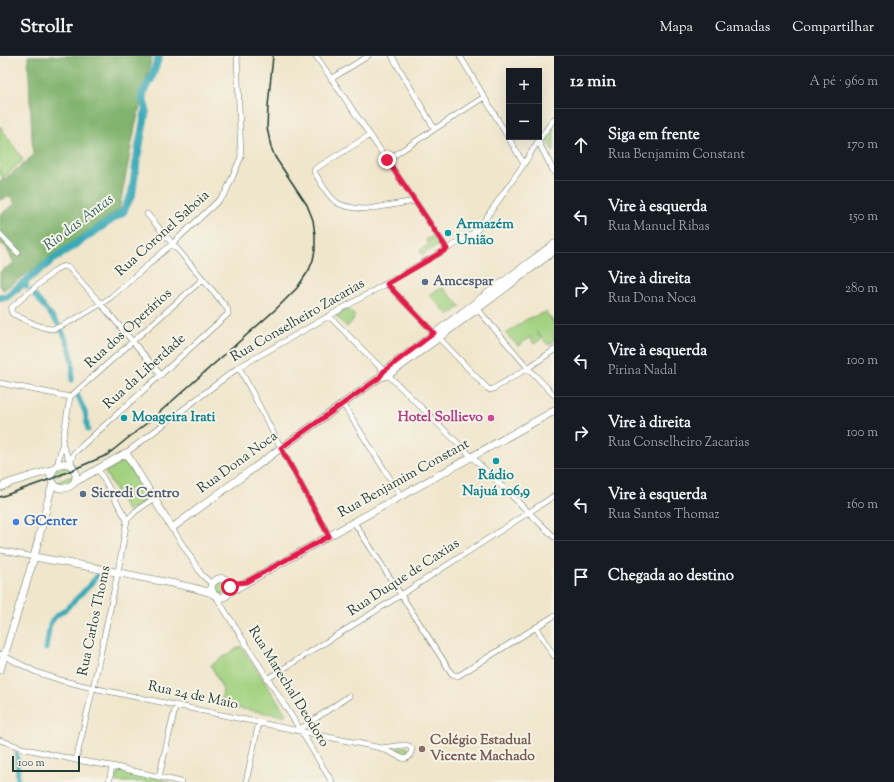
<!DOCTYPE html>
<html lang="pt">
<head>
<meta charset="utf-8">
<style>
	:root { --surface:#171b24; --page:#20242c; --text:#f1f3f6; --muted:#9ea1a6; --line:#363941 }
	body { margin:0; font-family:"Sorts Mill Goudy",serif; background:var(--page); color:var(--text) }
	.controls { position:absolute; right:12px; top:12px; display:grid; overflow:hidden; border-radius:0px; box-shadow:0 4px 16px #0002 }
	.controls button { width:36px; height:36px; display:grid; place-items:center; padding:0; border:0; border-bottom:1px solid var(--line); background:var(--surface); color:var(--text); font:20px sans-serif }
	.scale { position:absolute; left:12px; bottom:10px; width:68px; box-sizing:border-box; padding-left:4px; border:2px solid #1f3d34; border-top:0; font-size:11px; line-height:14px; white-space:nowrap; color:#1f3d34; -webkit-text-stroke:3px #f7f3e8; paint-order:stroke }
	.stop { position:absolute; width:12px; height:12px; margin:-9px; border:3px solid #e11d48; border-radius:50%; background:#fff }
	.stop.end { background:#e11d48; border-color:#fff; box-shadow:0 1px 4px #0008 }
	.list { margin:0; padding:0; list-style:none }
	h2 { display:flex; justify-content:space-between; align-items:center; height:52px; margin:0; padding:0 16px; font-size:17px }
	h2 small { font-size:13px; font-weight:400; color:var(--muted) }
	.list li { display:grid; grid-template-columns:26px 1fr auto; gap:12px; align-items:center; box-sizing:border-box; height:72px; padding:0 16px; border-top:1px solid var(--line) }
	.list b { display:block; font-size:15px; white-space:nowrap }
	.list p { margin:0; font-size:13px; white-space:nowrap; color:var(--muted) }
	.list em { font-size:13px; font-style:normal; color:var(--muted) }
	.icon { flex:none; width:22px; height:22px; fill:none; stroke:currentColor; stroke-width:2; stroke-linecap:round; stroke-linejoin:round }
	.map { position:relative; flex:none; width:554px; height:726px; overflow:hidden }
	header { display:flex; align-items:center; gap:24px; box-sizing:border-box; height:56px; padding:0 20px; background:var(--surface); border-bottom:1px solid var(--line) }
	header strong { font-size:19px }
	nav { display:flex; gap:22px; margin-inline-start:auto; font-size:14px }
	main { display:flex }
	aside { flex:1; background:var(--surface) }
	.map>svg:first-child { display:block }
	.green { fill:#a2d280; stroke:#60885a }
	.forest { fill:#81b46e; stroke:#507851 }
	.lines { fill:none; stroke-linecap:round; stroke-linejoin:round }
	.canal { stroke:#3aaab8; stroke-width:5 }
	.river { stroke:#3aaab8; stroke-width:8 }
	.street-casing { stroke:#687869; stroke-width:6 }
	.secondary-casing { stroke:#687869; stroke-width:8 }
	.street { stroke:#fff; stroke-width:5 }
	.secondary { stroke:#fff; stroke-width:7 }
	.rail { stroke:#1f3d34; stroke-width:1.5 }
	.route { stroke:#e11d48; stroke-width:5 }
	.culture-dot { fill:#0f9aa8; stroke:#f7f3e8; stroke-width:1.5 }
	.service-dot { fill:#5c6f8a; stroke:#f7f3e8; stroke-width:1.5 }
	.hotel-dot { fill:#d1479c; stroke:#f7f3e8; stroke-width:1.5 }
	.shop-dot { fill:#3f7fe0; stroke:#f7f3e8; stroke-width:1.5 }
	.education-dot { fill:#8d6e63; stroke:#f7f3e8; stroke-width:1.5 }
	.labels { text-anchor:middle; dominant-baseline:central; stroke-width:4; stroke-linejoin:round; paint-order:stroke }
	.culture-label { font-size:14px; font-weight:bold; fill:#0d838f; stroke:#f7f3e8; text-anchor:start }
	.street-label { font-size:14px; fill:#1f3d34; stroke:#f7f3e8 }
	.service-label { font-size:14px; font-weight:bold; fill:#4e5e75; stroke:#f7f3e8; text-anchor:start }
	.hotel-label { font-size:14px; font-weight:bold; fill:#b23c85; stroke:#f7f3e8; text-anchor:end }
	.shop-label { font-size:14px; font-weight:bold; fill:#366cbe; stroke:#f7f3e8; text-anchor:start }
	.education-label { font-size:14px; font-weight:bold; fill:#785e54; stroke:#f7f3e8; text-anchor:start }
	.water-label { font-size:15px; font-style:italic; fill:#275e5c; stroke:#f7f3e8 }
</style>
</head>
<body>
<header>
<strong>Strollr</strong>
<nav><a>Mapa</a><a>Camadas</a><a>Compartilhar</a></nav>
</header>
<main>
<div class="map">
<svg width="554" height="726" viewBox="0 0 554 726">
	<rect width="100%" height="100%" fill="#f7f3e8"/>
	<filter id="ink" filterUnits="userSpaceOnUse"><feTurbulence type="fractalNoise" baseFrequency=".025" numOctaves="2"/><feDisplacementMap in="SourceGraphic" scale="8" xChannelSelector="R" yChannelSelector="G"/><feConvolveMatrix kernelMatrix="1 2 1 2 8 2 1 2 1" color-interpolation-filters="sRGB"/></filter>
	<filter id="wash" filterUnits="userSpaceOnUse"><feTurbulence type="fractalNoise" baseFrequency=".012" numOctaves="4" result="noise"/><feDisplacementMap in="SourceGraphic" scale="16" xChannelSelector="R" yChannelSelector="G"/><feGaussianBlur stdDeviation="0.9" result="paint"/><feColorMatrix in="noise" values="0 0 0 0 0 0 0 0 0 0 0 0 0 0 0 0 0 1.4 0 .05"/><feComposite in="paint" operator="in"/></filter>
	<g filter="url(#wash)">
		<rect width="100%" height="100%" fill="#f0e6cc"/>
		<path class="green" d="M0 70 23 104 3 122 0 118Z
			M553 71 554 73V95L553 96 545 80Z
			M434 179 440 188 422 199 420 194 429 189 426 184Z
			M442 231 461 250 449 259 429 239Z
			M348 253 355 260 353 262 354 263 347 271 336 260 337 258Z
			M546 256 554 267V285L548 289 537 276V277L541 283 534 288 530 281 518 290 506 278 527 263Z
			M125 404 148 443 131 454 128 456 105 416Z
			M66 410 73 413 53 421 58 412Z
			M75 418V421L67 430 55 427Z
			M218 525 224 526 227 532 224 538H217L214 531Z
			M241 590 286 658 284 660 220 649 223 634 211 609Z
			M405 690 409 693V694L405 700H401L397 692Z
			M119 715 152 721 169 726H116Z"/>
		<path class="forest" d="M28 0H152L135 71 119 154 3 234 0 229V216L14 207 6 191 0 187V159L15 148 11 140 0 144V125L5 123 33 100Z"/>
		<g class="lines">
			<path class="canal" d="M24 227 27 231
				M32 236 58 268
				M61 273C71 292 74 303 72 324
				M78 340 85 356 88 374
				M46 593 50 568 55 561 67 552 88 531 98 519
				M17 698 18 726"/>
			<path class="river" d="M0 241H6L52 204 123 156 132 138 137 102 146 54 142 39 151 23 159 0"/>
		</g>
	</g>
	<g filter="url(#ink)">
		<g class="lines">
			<defs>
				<path id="street" d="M316 0 415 145 447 193
					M392 0 434 72
					M460 0 524 108
					M331 23 368 0
					M370 79 315 113 314 115 315 117C321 127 327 139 336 146 343 151 359 153 368 153L415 145
					M538 85 554 116
					M387 104 484 41
					M0 178 18 197
					M387 228 487 332 490 334 493 333 528 312 554 294
					M475 250 528 312 554 339
					M329 260 384 315 554 481
					M239 311 281 392 329 480
					M161 319 101 248 69 212C64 209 61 210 57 213L27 238 11 252V255L13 258C24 263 39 272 51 273 61 273 101 248 111 241L172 188 218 145 225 138 241 101 237 0
					M0 327 70 341
					M70 341 203 223
					M343 348 401 440
					M63 390 71 408
					M126 397 239 311 447 193 472 178 479 172 524 108 538 85 554 63
					M57 410 62 389 70 341
					M72 410 71 404 74 397 228 258V255L227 252 203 223 147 158
					M98 413 127 464
					M354 466 452 618 458 620 554 560
					M172 472 202 519 212 528
					M0 494 34 501
					M215 539 301 675 332 726
					M536 572 554 600
					M0 598 36 616 60 624 93 632 381 692 402 702C409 704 410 700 412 693L409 690 404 689 381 692
					M267 623 401 539 554 440
					M300 673 349 640
					M0 684 22 692 76 704 112 710 181 726
					M76 704 93 632 118 516 127 464 136 455 153 443
					M159 721 176 649
					M109 726 112 710
					M246 726 259 666"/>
				<path id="secondary" d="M379 322 388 319 398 312 488 245 554 195
					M75 426C81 406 56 400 51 419 51 423 50 422 52 425 57 436 68 433 75 426L126 397 172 472 281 392 379 322 384 315 395 307 554 188
					M0 431 12 426 54 413
					M34 501C71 507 108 514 145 522 165 526 185 529 205 535 208 536 211 536 213 538 216 540 215 540 219 541 236 544 231 512 213 526L211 531 213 537
					M228 537 329 480 554 355
					M0 614 34 501 50 437 53 428"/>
			</defs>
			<use href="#street" class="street-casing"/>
			<use href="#secondary" class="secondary-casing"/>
			<use href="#street" class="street"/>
			<use href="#secondary" class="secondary"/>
			<path class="rail" d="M0 441 51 423 107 399 153 362 276 253 297 232 309 214 313 204 315 194V179L313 164 307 149 275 101 271 91 269 81 267 72 268 50 273 0"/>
		</g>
	</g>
	<g class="lines" filter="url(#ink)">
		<path class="route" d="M230 531 229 528 246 526 329 480 281 392 379 322 384 315 434 277 387 228 447 193 415 145 387 104"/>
	</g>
	<g class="culture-dot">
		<circle cx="448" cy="177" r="4"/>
		<circle cx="124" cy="362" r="4"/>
		<circle cx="496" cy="405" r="4"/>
	</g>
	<g class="service-dot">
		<circle cx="425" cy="226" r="4"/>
		<circle cx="83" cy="438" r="4"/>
	</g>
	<circle class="hotel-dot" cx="491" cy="362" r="4"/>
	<circle class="shop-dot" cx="16" cy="466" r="4"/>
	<circle class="education-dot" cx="422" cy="693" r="4"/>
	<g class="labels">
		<g class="culture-label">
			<text x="456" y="169">Armazém<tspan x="456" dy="16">União</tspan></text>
			<text x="132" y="362">Moageira Irati</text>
			<text x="496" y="420" text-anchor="middle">Rádio<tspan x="496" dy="16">Najuá 106,9</tspan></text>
		</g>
		<g class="street-label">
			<text transform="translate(163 178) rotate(-42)">Rua Coronel Saboia</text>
			<text transform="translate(298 265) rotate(-30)">Rua Conselheiro Zacarias</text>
			<text transform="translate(129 273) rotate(-42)">Rua dos Operários</text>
			<text transform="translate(145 316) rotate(-42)">Rua da Liberdade</text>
			<text transform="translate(238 407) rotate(-36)">Rua Dona Noca</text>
			<text transform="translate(404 423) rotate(-29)">Rua Benjamim Constant</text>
			<text transform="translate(404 522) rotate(-33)">Rua Duque de Caxias</text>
			<text transform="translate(95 565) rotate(-78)">Rua Carlos Thoms</text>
			<text transform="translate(288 631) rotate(58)">Rua Marechal Deodoro</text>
			<text transform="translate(193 640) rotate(12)">Rua 24 de Maio</text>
		</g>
		<g class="service-label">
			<text x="433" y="226">Amcespar</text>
			<text x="91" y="438">Sicredi Centro</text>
		</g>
		<g class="hotel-label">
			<text x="483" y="362">Hotel Sollievo</text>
		</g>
		<g class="shop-label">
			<text x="24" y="466">GCenter</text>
		</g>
		<g class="education-label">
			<text x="430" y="685">Colégio Estadual<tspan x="430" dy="16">Vicente Machado</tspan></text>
		</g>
		<g class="water-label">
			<text transform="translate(79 167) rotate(-37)">Rio das Antas</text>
		</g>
	</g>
</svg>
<div class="controls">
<button>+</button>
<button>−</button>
</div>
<div class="scale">100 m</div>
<div class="stop" style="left:230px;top:531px"></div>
<div class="stop end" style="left:387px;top:104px"></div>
</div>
<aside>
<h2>12 min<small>A pé · 960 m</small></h2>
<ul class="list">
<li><svg class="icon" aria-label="ahead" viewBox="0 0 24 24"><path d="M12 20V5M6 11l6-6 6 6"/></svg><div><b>Siga em frente</b><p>Rua Benjamim Constant</p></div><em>170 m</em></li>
<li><svg class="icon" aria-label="left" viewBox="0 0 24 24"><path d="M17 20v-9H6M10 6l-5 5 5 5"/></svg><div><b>Vire à esquerda</b><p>Rua Manuel Ribas</p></div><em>150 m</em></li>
<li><svg class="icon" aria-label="right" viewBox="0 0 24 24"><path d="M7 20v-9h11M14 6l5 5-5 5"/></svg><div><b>Vire à direita</b><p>Rua Dona Noca</p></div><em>280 m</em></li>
<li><svg class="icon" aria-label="left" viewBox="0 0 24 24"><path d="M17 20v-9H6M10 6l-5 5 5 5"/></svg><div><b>Vire à esquerda</b><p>Pirina Nadal</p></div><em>100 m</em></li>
<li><svg class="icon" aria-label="right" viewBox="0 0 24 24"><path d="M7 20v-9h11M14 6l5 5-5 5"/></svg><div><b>Vire à direita</b><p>Rua Conselheiro Zacarias</p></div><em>100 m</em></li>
<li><svg class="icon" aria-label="left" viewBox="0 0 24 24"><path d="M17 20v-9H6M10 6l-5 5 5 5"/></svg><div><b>Vire à esquerda</b><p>Rua Santos Thomaz</p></div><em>160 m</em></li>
<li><svg class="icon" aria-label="arrive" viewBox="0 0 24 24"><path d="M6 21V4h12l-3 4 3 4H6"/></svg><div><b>Chegada ao destino</b></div></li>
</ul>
</aside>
</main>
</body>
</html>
